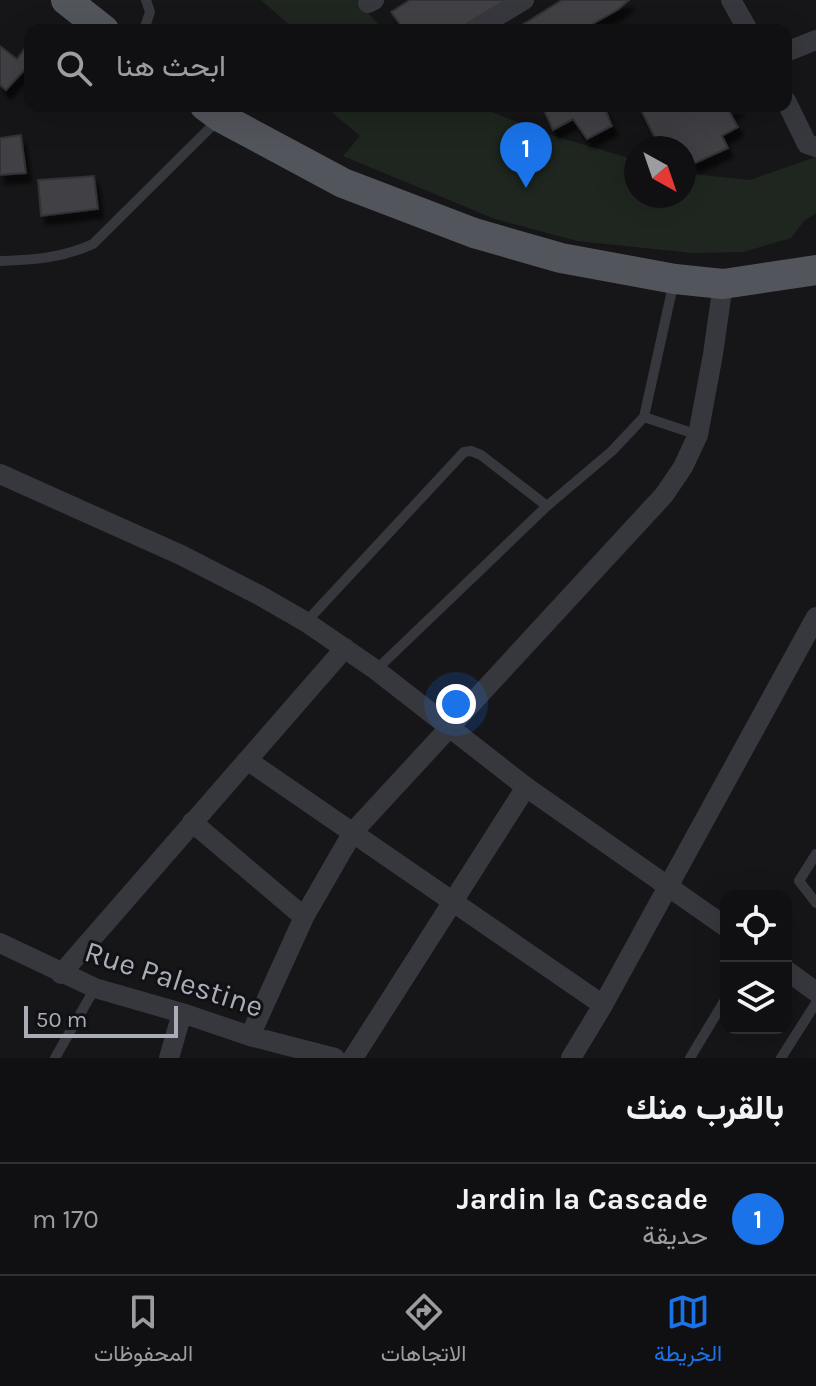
<!DOCTYPE html>
<html lang="ar">
<head>
<meta charset="utf-8">
<style>
	:root { --surface:#101012; --page:#19191b; --text:#f1f3f6; --muted:#9c9d9f; --line:#303032; --accent:#1a73e8 }
	body { margin:0; font-family:Karla,Vazirmatn,sans-serif; background:var(--page); color:var(--text); direction:rtl }
	.controls { position:absolute; right:24px; bottom:24px; display:grid; overflow:hidden; border-radius:16px; box-shadow:0 8px 32px #0002 }
	.controls button { width:72px; height:72px; display:grid; place-items:center; padding:0; border:0; border-bottom:2px solid var(--line); background:var(--surface); color:var(--text); font:40px sans-serif }
	.compass { position:absolute; left:624px; top:136px; width:72px; height:72px; border-radius:50%; background:var(--surface); box-shadow:0 8px 32px #0002; rotate:140deg }
	.scale { position:absolute; left:24px; bottom:20px; width:154px; box-sizing:border-box; padding-left:8px; border:4px solid #a8adb8; border-top:0; font-size:22px; line-height:28px; white-space:nowrap; color:#a8adb8; -webkit-text-stroke:6px #111113; paint-order:stroke }
	.you { position:absolute; left:456px; top:704px; width:28px; height:28px; margin:-20px; border:6px solid #fff; border-radius:50%; background:#1a73e8; box-shadow:0 0 0 12px #1a73e833 }
	.badge { display:grid; place-items:center; width:52px; height:52px; border-radius:50%; background:var(--accent); color:#fff; font-size:26px; font-weight:700 }
	.pin { position:absolute; translate:-50% -66px; filter:drop-shadow(0 2px 4px #0008) }
	.pin::after { content:''; position:absolute; top:42px; width:28px; height:24px; background:inherit; clip-path:polygon(0 0,100% 0,50% 100%) }
	.list { margin:0; padding:0; list-style:none }
	h2 { display:flex; justify-content:space-between; align-items:center; height:104px; margin:0; padding:0 32px; font-size:34px }
	h2 small { font-size:26px; font-weight:400; color:var(--muted) }
	.list li { display:grid; grid-template-columns:52px 1fr auto; gap:24px; align-items:center; box-sizing:border-box; height:112px; padding:0 32px; border-top:2px solid var(--line) }
	.list b { display:block; font-size:30px; white-space:nowrap }
	.list p { margin:0; font-size:26px; white-space:nowrap; color:var(--muted) }
	.list em { font-size:26px; font-style:normal; color:var(--muted) }
	.icon { flex:none; width:44px; height:44px; fill:none; stroke:currentColor; stroke-width:2; stroke-linecap:round; stroke-linejoin:round }
	.map { position:relative; flex:none; width:816px; height:1058px; overflow:hidden; direction:ltr }
	.search { position:absolute; background:var(--surface); box-shadow:0 8px 32px #0002; left:24px; right:24px; top:24px; height:88px; display:flex; align-items:center; gap:20px; box-sizing:border-box; padding:0 28px; border-radius:16px; color:var(--muted); font-size:30px }
	.sheet { height:216px; background:var(--surface) }
	nav { display:flex; justify-content:space-around; align-items:center; box-sizing:border-box; height:112px; border-top:2px solid var(--line); background:var(--surface); font-size:22px; color:var(--muted) }
	nav a { display:grid; justify-items:center; gap:4px }
	nav .on { color:var(--accent) }
	.map>svg:first-child { display:block }
	.green { fill:#1e261f }
	.building { fill:#404145; stroke:#303034; stroke-width:2; filter:url(#shadow) }
	.lines { fill:none; stroke-linecap:round; stroke-linejoin:round }
	.lane { stroke:#37383d; stroke-width:10 }
	.street { stroke:#37383d; stroke-width:20 }
	.primary { stroke:#53555c; stroke-width:30 }
	.labels { text-anchor:middle; dominant-baseline:central; stroke-width:6; stroke-linejoin:round; paint-order:stroke }
	.street-label { font-size:30px; fill:#a8adb8; stroke:#111113 }
</style>
</head>
<body>
<div class="map">
<svg width="816" height="1058" viewBox="0 0 816 1058">
	<defs>
		<filter id="shadow"><feDropShadow dx="5" dy="9" stdDeviation="2" flood-color="#0009"/></filter>
	</defs>
	<rect width="100%" height="100%" fill="#161618"/>
	<path class="green" d="M261 0H357L383 30H295Z
		M324 106H477L544 133 636 160V196H684V173L750 180 816 157V213L804 221 791 238 743 252 692 253 577 241 495 219 343 156 360 136Z"/>
	<path class="building" d="M410 0H506L457 30H404L391 12Z
		M562 0H629L619 9 582 30H514Z
		M0 46 17 59 25 48 30 52V64L6 90 0 85Z
		M542 106H604L612 126 587 139 573 119 553 130Z
		M639 106H740L729 111 738 127 722 136 728 148 693 164 688 154 684 156V148H660Z
		M21 135 26 173 0 175V138Z
		M94 176 98 209 41 216 38 180Z"/>
	<g class="lines">
		<path class="lane" d="M144 30 150 12 146 0
			M0 261C34 260 62 258 93 244L219 119
			M644 417 698 435
			M306 622 464 452 471 451 481 455 547 506
			M376 670 547 506 612 451 644 417 674 281
			M816 854 799 881 816 903
			M55 1058 95 988
			M690 1058 726 998
			M781 1058 816 1003"/>
		<path class="street" d="M731 0 748 30
			M368 3 374 0
			M474 30 524 0
			M786 52 816 40
			M786 101 807 144 816 147
			M0 474 181 555 259 595 306 622 376 670 526 787 726 927
			M247 760 603 1005
			M192 822 304 917
			M0 943 95 988 182 1013 250 1036 335 1058
			M786 970 816 992
			M61 974 345 648
			M250 1036 304 917 353 832 664 495 683 467 698 435 713 354 723 284
			M169 1058 182 1013
			M353 1058 526 787
			M571 1058 603 1005 816 617"/>
		<path class="primary" d="M66 0 104 30
			M205 106 220 117 343 183 474 233 561 258 675 279 723 284 816 270"/>
	</g>
	<g class="labels">
		<g class="street-label">
			<text transform="translate(174 979) rotate(18)">Rue Palestine</text>
		</g>
	</g>
</svg>
<div class="controls">
<button><svg class="icon" aria-label="locate" viewBox="0 0 24 24"><circle cx="12" cy="12" r="6"/><path d="M12 2v4M12 18v4M2 12h4M18 12h4"/></svg></button>
<button><svg class="icon" aria-label="layers" viewBox="0 0 24 24"><path d="M12 4l9 5-9 5-9-5zM3 14l9 5 9-5"/></svg></button>
</div>
<svg class="compass" viewBox="-18 -18 36 36"><path d="M0-13l5 13h-10z" fill="#e53935"/><path d="M0 13l5-13h-10z" fill="#9c9d9f"/></svg>
<div class="scale">50 m</div>
<div class="you"></div>
<div class="pin badge" style="left:526px;top:188px">1</div>
<div class="search"><svg class="icon" aria-label="search" viewBox="0 0 24 24"><circle cx="10" cy="10" r="6"/><path d="M15 15l6 6"/></svg>ابحث هنا</div>
</div>
<section class="sheet">
<h2>بالقرب منك<small></small></h2>
<ul class="list">
<li><span class="badge">1</span><div><b>Jardin la Cascade</b><p>حديقة</p></div><em>170 m</em></li>
</ul>
</section>
<nav>
<a class="on"><svg class="icon" aria-label="map" viewBox="0 0 24 24"><path d="M3 6l6-2 6 2 6-2v14l-6 2-6-2-6 2zM9 4v14M15 6v14"/></svg>الخريطة</a>
<a><svg class="icon" aria-label="directions" viewBox="0 0 24 24"><path d="M12 3l9 9-9 9-9-9zM9 14v-3h6M13 9l2 2-2 2"/></svg>الاتجاهات</a>
<a><svg class="icon" aria-label="saved" viewBox="0 0 24 24"><path d="M7 4h10v16l-5-4-5 4z"/></svg>المحفوظات</a>
</nav>
</body>
</html>
